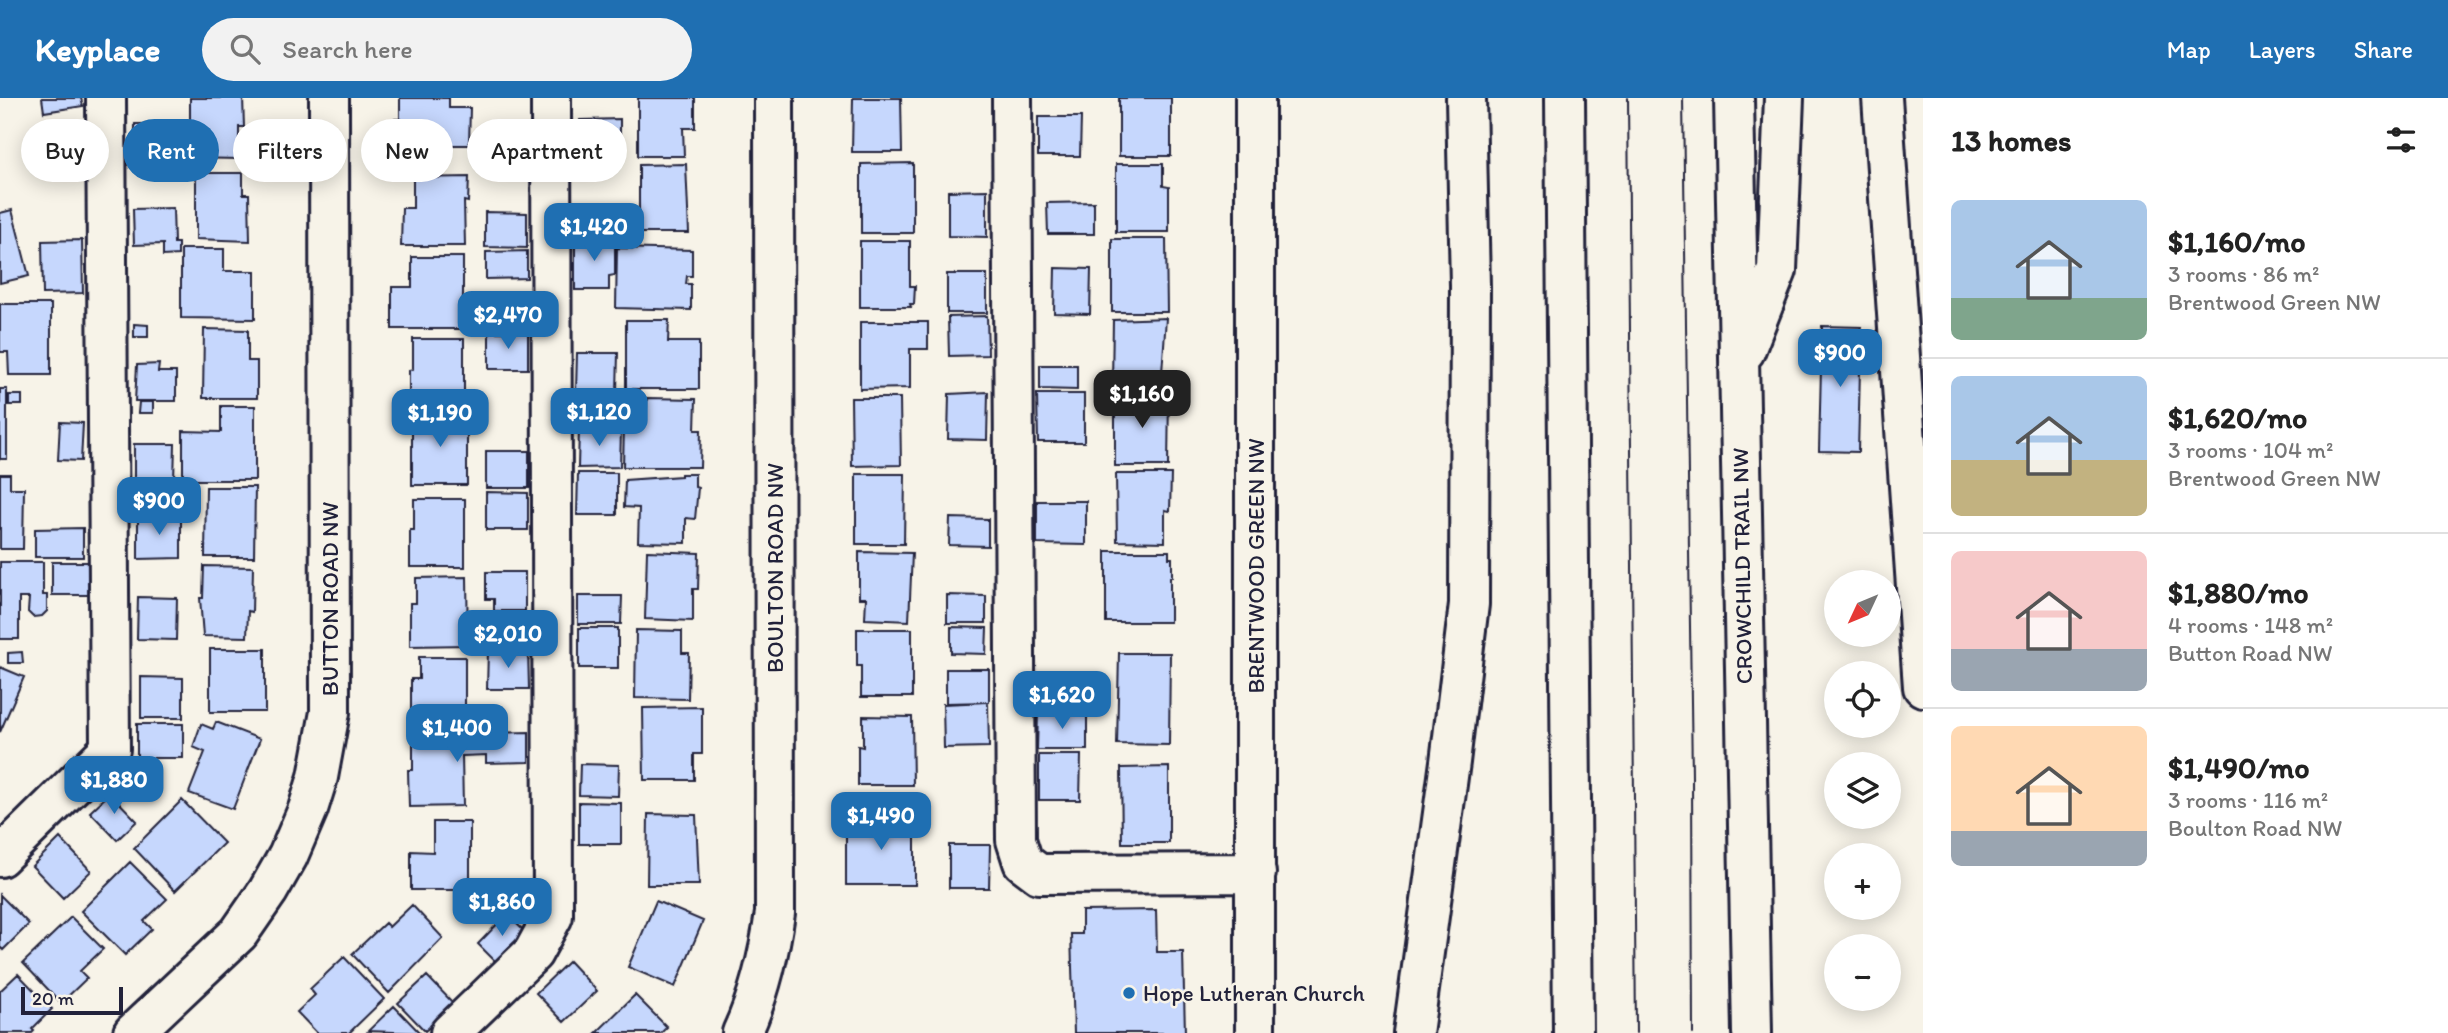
<!DOCTYPE html>
<html lang="en">
<head>
<meta charset="utf-8">
<style>
	body { margin:0; font-family:Itim,sans-serif; background:#f2f2f2; color:#222; height:100vh; display:flex; flex-direction:column; font-size:26px; white-space:nowrap }
	* { box-sizing:border-box; margin:0 }
	p { font-size:23px; color:#767676 }
	.icon { flex:none; width:38px; height:38px; fill:none; stroke:currentColor; stroke-width:2; stroke-linecap:round; stroke-linejoin:round }
	.map { position:relative; flex:1; overflow:hidden }
	.drawer { display:flex; flex-direction:column; background:#fff; width:525px }
	.drawer>* { flex:none }
	.top-card { position:absolute; left:21px; top:21px; width:665px; height:63px; display:flex; gap:14px }
	.needle { width:46px; rotate:226deg }
	.fabs { position:absolute; left:1824px; top:472px; display:grid; gap:14px }
	.fabs a { display:grid; place-items:center; width:77px; height:77px; border-radius:50%; background:#fff; box-shadow:0 4px 18px #0003; font-size:35px }
	.scale { position:absolute; left:21px; bottom:18px; width:102px; box-sizing:border-box; padding-left:7px; border:4px solid #22223b; border-top:0; font-size:19px; line-height:24px; white-space:nowrap; color:#22223b; -webkit-text-stroke:5px #f7f3e8; paint-order:stroke }
	.price { position:absolute; translate:-50% -60px; padding:0 16px; border-radius:14px; background:#1f6fb2; color:#fff; font-size:23px; line-height:46px; filter:drop-shadow(0 2px 4px #0008) }
	.price::after { content:''; position:absolute; left:50%; top:42px; width:21px; height:16px; margin-left:-10px; background:inherit; clip-path:polygon(0 0,100% 0,50% 100%) }
	.price.selected { background:#222; color:#fff }
	ul { padding:0; list-style:none }
	li { display:flex; align-items:center; gap:21px; height:175px; padding:0 28px }
	li+li { border-top:2px solid #e0e0e0 }
	li span { display:grid; place-items:center; flex:none; width:196px; height:140px; border-radius:10px; color:#555 }
	li>.icon { margin-inline-start:auto }
	span .icon { width:84px; height:84px; fill:#fffc; stroke-width:1 }
	li b { font-size:30px }
	h2 { display:flex; justify-content:space-between; align-items:center; height:84px; padding:0 28px; font-size:30px }
	.chip { padding:0 24px; border-radius:32px; background:#fff; box-shadow:0 4px 18px #0003; font-size:24px; line-height:63px }
	.chip.selected { background:#1f6fb2; color:#fff }
	header { display:flex; align-items:center; gap:42px; box-sizing:border-box; height:98px; padding:0 35px; background:#1f6fb2; color:#fff }
	header strong { font-size:33px }
	nav { display:flex; gap:38px; margin-inline-start:auto; font-size:24px }
	.search { width:490px; height:63px; background:#f2f2f2; display:flex; align-items:center; gap:18px; box-sizing:border-box; padding:0 24px; border-radius:38px; color:#767676; font-size:26px }
	main { display:flex; flex:1; min-height:0 }
	.map>svg:first-child { display:block }
	.building { fill:#c6d7fd; stroke:#22223b; stroke-width:2 }
	.lines { fill:none; stroke-linecap:round; stroke-linejoin:round }
	.minor-casing { stroke:#22223b; stroke-width:44 }
	.highway-casing { stroke:#22223b; stroke-width:44 }
	.minor { stroke:#f7f3e8; stroke-width:38 }
	.highway { stroke:#f7f3e8; stroke-width:38 }
	.tram { stroke:#22223b; stroke-width:2 }
	.poi-dot { fill:#1f6fb2; stroke:#f7f3e8; stroke-width:2.5 }
	.labels { text-anchor:middle; dominant-baseline:central; stroke-width:5; stroke-linejoin:round; paint-order:stroke }
	.street-label { font-size:23px; fill:#22223b; stroke:#f7f3e8 }
	.poi-label { font-size:23px; fill:#22223b; stroke:#f7f3e8; text-anchor:start }
</style>
</head>
<body>
<header>
<strong>Keyplace</strong>
<div class="search"><svg class="icon" aria-label="search" viewBox="0 0 24 24"><circle cx="10" cy="10" r="6"/><path d="M15 15l6 6"/></svg>Search here</div>
<nav><a>Map</a><a>Layers</a><a>Share</a></nav>
</header>
<main>
<div class="map">
<svg width="1923" height="935" viewBox="0 0 1923 935">
	<rect width="100%" height="100%" fill="#f7f3e8"/>
	<filter id="ink" filterUnits="userSpaceOnUse"><feTurbulence type="fractalNoise" baseFrequency=".0143" numOctaves="2"/><feDisplacementMap in="SourceGraphic" scale="14" xChannelSelector="R" yChannelSelector="G"/><feConvolveMatrix kernelMatrix="1 2 1 2 8 2 1 2 1" color-interpolation-filters="sRGB"/></filter>
	<g filter="url(#ink)">
		<path class="building" d="M42,0h39l2,8 -39,6z
			M190,0h53l1,29h-5v32l-49,-1z
			M400,0h49v10h21l-1,37h-20v21h-48v-24h-7l1,-23h5z
			M638,0h57v30h-12l1,28h-46z
			M853,0h48l1,54h-50z
			M1119,0h52v58h-52z
			M1038,19h43l-1,39h-42z
			M620,21v39h-40v-38z
			M135,26h42l-1,41 -41,-1z
			M519,31v40h-42v-39z
			M913,65v70h-52v-69z
			M686,66l3,69h-50v-68z
			M1116,66h47v22l6,1v45h-53z
			M196,75h47v21h6l1,47 -54,-2z
			M469,79l-1,25 -4,-1 1,45h-64l1,-38h11v-30z
			M987,92v47l-39,-1v-45z
			M1094,104v32h-46l-1,-31z
			M173,110l1,35h4v12l-15,1v-12l-29,1 -1,-36z
			M578,110l40,1v27l-41,-1z
			M12,112l17,66 -29,7v-70z
			M485,114l42,1v35l-42,-1z
			M575,140h40v37l-6,1v14h-34z
			M1112,141h54l1,73h-55z
			M82,142l1,53 -40,1 -1,-53z
			M860,143h50v45h5l-1,18h-4l1,3h-51z
			M617,150l75,2v26h-5l-1,8h5v26l-75,-2z
			M181,151h43v22h31v48l-74,-1z
			M527,153v27l-41,1v-27z
			M412,159h51v72h-71v-42h20z
			M1055,170l36,1 -1,45 -36,-1z
			M947,176h40v39h-40z
			M0,206h51v71h-42l-1,-23h-8z
			M987,218l1,39 -39,1 -1,-39z
			M1166,220l-5,68 -49,-2 1,-64z
			M626,222h43l-1,22h31v47h-73z
			M860,224h68v27h-18v39l-50,1z
			M134,226l14,1v12h-14z
			M1822,228l39,1 -3,125 -39,-1z
			M204,231l44,1v31h9v37h-54z
			M489,234h39v37h-39z
			M413,241h51v68h-55v-37l4,-1z
			M577,255h41l-1,39h-41z
			M159,266l-1,8h18v29h-41l2,-36z
			M1040,267h37v25l-37,-1z
			M0,291h7v70h-7z
			M988,294l-1,48 -39,-1 1,-45z
			M1037,296h47v48h-46z
			M1115,296h54l-1,72h-53z
			M9,297h13v10h-13z
			M647,300l49,1 -1,31h6l-1,37h-77l1,-41 11,1v-17l11,-1z
			M851,300h49l1,67 -49,1z
			M139,304h14v11h-15z
			M221,308h34v74h-72v-49l38,1z
			M412,315h55v72h-55z
			M60,324l23,1 -2,38 -23,-1z
			M579,330l42,1 -1,38 -42,1z
			M134,346h41l-1,37h-40z
			M486,353h43v37h-43z
			M578,375h39v42h-40z
			M0,376h10v14h14l-1,61h-23z
			M681,376h14v13l3,1 -3,31 -9,-1v25l-48,-1 1,-34 -15,-1 1,-27 56,-4z
			M856,376h49l-1,70h-48z
			M1116,376h55l-1,37 -5,-1v32l-48,-1z
			M206,389h49l-1,70h-49z
			M486,394l42,1v37h-42z
			M414,401h51v68h-55v-37h4z
			M1037,403h49v44l-49,-1z
			M138,417h43v43l-43,1z
			M950,420l38,1v27l-39,-1z
			M83,430v29h-48v-28z
			M647,453l52,2 -1,36h-5v32l-48,-2z
			M1106,453h63v7h3v19h-2v45h-64z
			M859,454l53,1 -3,68 -44,-2 1,-21h-7z
			M0,464h43v33h4v16l-5,5 -9,1 -5,-5 1,-14h-10v41h-19z
			M52,464h37v33h-37z
			M204,468l49,1 -1,45 -4,-1 -1,26 -44,-1 -3,-38h3z
			M486,474h39v39h-31v-12h-8z
			M467,479l1,68 -58,1v-43h6v-25z
			M947,497l39,1v27h-39z
			M578,498h44l-1,28h-43z
			M138,499l39,1 -1,42 -39,-1z
			M951,529l36,1 -1,26 -35,-1z
			M579,530h39v40h-39z
			M857,531h55v68h-51v-31h-4z
			M636,532l46,1v22h7l-1,46 -53,-1z
			M210,551h55v63h-55z
			M488,552h40l1,39h-42z
			M22,554l1,11h-15v-10z
			M1119,555h51l-1,92 -52,-1z
			M419,559h46v69h-54v-47h8z
			M0,569l24,10 -24,55z
			M946,571h43v33l-43,1z
			M141,579l42,1v40h-42z
			M988,604l1,45 -45,1 -1,-44z
			M702,609v47h-8v26h-50l-1,-72z
			M1038,614l49,1v37h-50z
			M863,618l49,1 1,68h-55v-39l5,1z
			M216,624l44,17 -27,70 -44,-16 16,-41 -12,-5 8,-23 12,5z
			M137,626h46v34h-46z
			M529,634v30l-43,1v-8l-24,1 1,50 -54,1 -1,-37h5v-31h46v-5z
			M1039,657h42l-1,45h-41z
			M580,666l39,1 -1,31 -39,-1z
			M1169,669v76h-47l-1,-75z
			M110,695l27,28 -20,19 -27,-28z
			M182,702l42,43 -49,48 -41,-43z
			M579,704l42,1v41h-42z
			M648,716l48,1 3,70h-52z
			M846,721h69v66h-69z
			M433,724h37v68h-59v-39l22,1z
			M60,740l31,33 -28,27 -31,-32z
			M949,747h41l-1,43h-40z
			M130,764l37,37 -23,22 8,8 -27,26 -44,-44z
			M0,797l29,29 -26,26 -3,-3z
			M656,803l47,20 -28,66 -47,-20z
			M412,807l31,33 -54,55 -37,-39 33,-31 4,4z
			M1156,812l1,42h26l2,81h-111l-3,-99h11v-23z
			M507,816l19,19 -29,30 -19,-19z
			M71,819l32,32 -23,22 7,7 -26,25 -38,-40z
			M344,859l40,42 -35,34h-32l-20,-21 18,-17 -5,-6z
			M569,863l28,30 -33,31 -28,-29z
			M18,876l34,35 -20,20 2,2 -2,2h-32v-42z
			M427,878l27,28 -29,27 -27,-28z
			M635,897l32,32 -6,6h-65z
			M394,908l26,27 -52,-2z"/>
		<g class="lines">
			<g class="minor-casing">
				<path id="minor" d="M1012,0l4,742 7,22 16,12 217,-1
					M1882,0l41,589
					M0,759l110,-108 -4,-651
					M133,935l106,-100 29,-42 20,-35 20,-47 10,-32 12,-65 -1,-614
					M450,935l83,-80 20,-37 -2,-818
					M742,935c18,-39 27,-78 33,-120l-1,-815
					M1255,935v-935"/>
			</g>
			<g class="highway-casing">
				<path id="highway" d="M1565,0l8,935
					M1734,0l18,935
					M1745,253l32,-81 7,-172
					M1413,935l37,-271 19,-158 1,-318 -4,-188"/>
			</g>
			<use href="#minor" class="minor"/>
			<use href="#highway" class="highway"/>
			<path class="tram" d="M1628,0l8,935
				M1683,0l9,679 1,256"/>
		</g>
	</g>
	<circle class="poi-dot" cx="1129" cy="895" r="7"/>
	<g class="labels">
		<g class="street-label">
			<text transform="translate(1256 468) rotate(-90)">BRENTWOOD GREEN NW</text>
			<text transform="translate(1742 468) rotate(-91)">CROWCHILD TRAIL NW</text>
			<text transform="translate(775 470) rotate(-90)">BOULTON ROAD NW</text>
			<text transform="translate(330 501) rotate(-90)">BUTTON ROAD NW</text>
		</g>
		<g class="poi-label">
			<text x="1143" y="895">Hope Lutheran Church</text>
		</g>
	</g>
</svg>
<div class="fabs">
<a><svg class="needle" viewBox="-14 -14 28 28"><path d="M0-13l5 13h-10z" fill="#e53935"/><path d="M0 13l5-13h-10z" fill="#767676"/></svg></a>
<a><svg class="icon" aria-label="locate" viewBox="0 0 24 24"><circle cx="12" cy="12" r="6"/><path d="M12 2v4M12 18v4M2 12h4M18 12h4"/></svg></a>
<a><svg class="icon" aria-label="layers" viewBox="0 0 24 24"><path d="M12 4l9 5-9 5-9-5zM3 14l9 5 9-5"/></svg></a>
<a>+</a>
<a>−</a>
</div>
<div class="scale">20 m</div>
<b class="price" style="left:594px;top:165px">$1,420</b>
<b class="price" style="left:508px;top:253px">$2,470</b>
<b class="price" style="left:1840px;top:291px">$900</b>
<b class="price selected" style="left:1142px;top:332px">$1,160</b>
<b class="price" style="left:599px;top:350px">$1,120</b>
<b class="price" style="left:440px;top:351px">$1,190</b>
<b class="price" style="left:159px;top:439px">$900</b>
<b class="price" style="left:508px;top:572px">$2,010</b>
<b class="price" style="left:1062px;top:633px">$1,620</b>
<b class="price" style="left:457px;top:666px">$1,400</b>
<b class="price" style="left:114px;top:718px">$1,880</b>
<b class="price" style="left:881px;top:754px">$1,490</b>
<b class="price" style="left:502px;top:840px">$1,860</b>
<div class="top-card">
<a class="chip">Buy</a>
<a class="chip selected">Rent</a>
<a class="chip">Filters</a>
<a class="chip">New</a>
<a class="chip">Apartment</a>
</div>
</div>
<section class="drawer">
<h2>13 homes<svg class="icon" aria-label="filters" viewBox="0 0 24 24"><path d="M4 7h16M4 17h16"/><circle cx="9" cy="7" r="2"/><circle cx="15" cy="17" r="2"/></svg></h2>
<ul>
<li><span style="background:linear-gradient(#a9c7e8 70%,#7fa58c 0)"><svg class="icon" aria-label="home" viewBox="0 0 24 24"><path d="M3 11l9-7 9 7M6 9v11h12V9"/></svg></span><div><b>$1,160/mo</b><p>3 rooms · 86 m²</p><p>Brentwood Green NW</p></div></li>
<li><span style="background:linear-gradient(#a9c7e8 60%,#c2b280 0)"><svg class="icon" aria-label="home" viewBox="0 0 24 24"><path d="M3 11l9-7 9 7M6 9v11h12V9"/></svg></span><div><b>$1,620/mo</b><p>3 rooms · 104 m²</p><p>Brentwood Green NW</p></div></li>
<li><span style="background:linear-gradient(#f6c9c9 70%,#9aa5b1 0)"><svg class="icon" aria-label="home" viewBox="0 0 24 24"><path d="M3 11l9-7 9 7M6 9v11h12V9"/></svg></span><div><b>$1,880/mo</b><p>4 rooms · 148 m²</p><p>Button Road NW</p></div></li>
<li><span style="background:linear-gradient(#ffd9b3 75%,#9aa5b1 0)"><svg class="icon" aria-label="home" viewBox="0 0 24 24"><path d="M3 11l9-7 9 7M6 9v11h12V9"/></svg></span><div><b>$1,490/mo</b><p>3 rooms · 116 m²</p><p>Boulton Road NW</p></div></li>
</ul>
</section>
</main>
</body>
</html>
